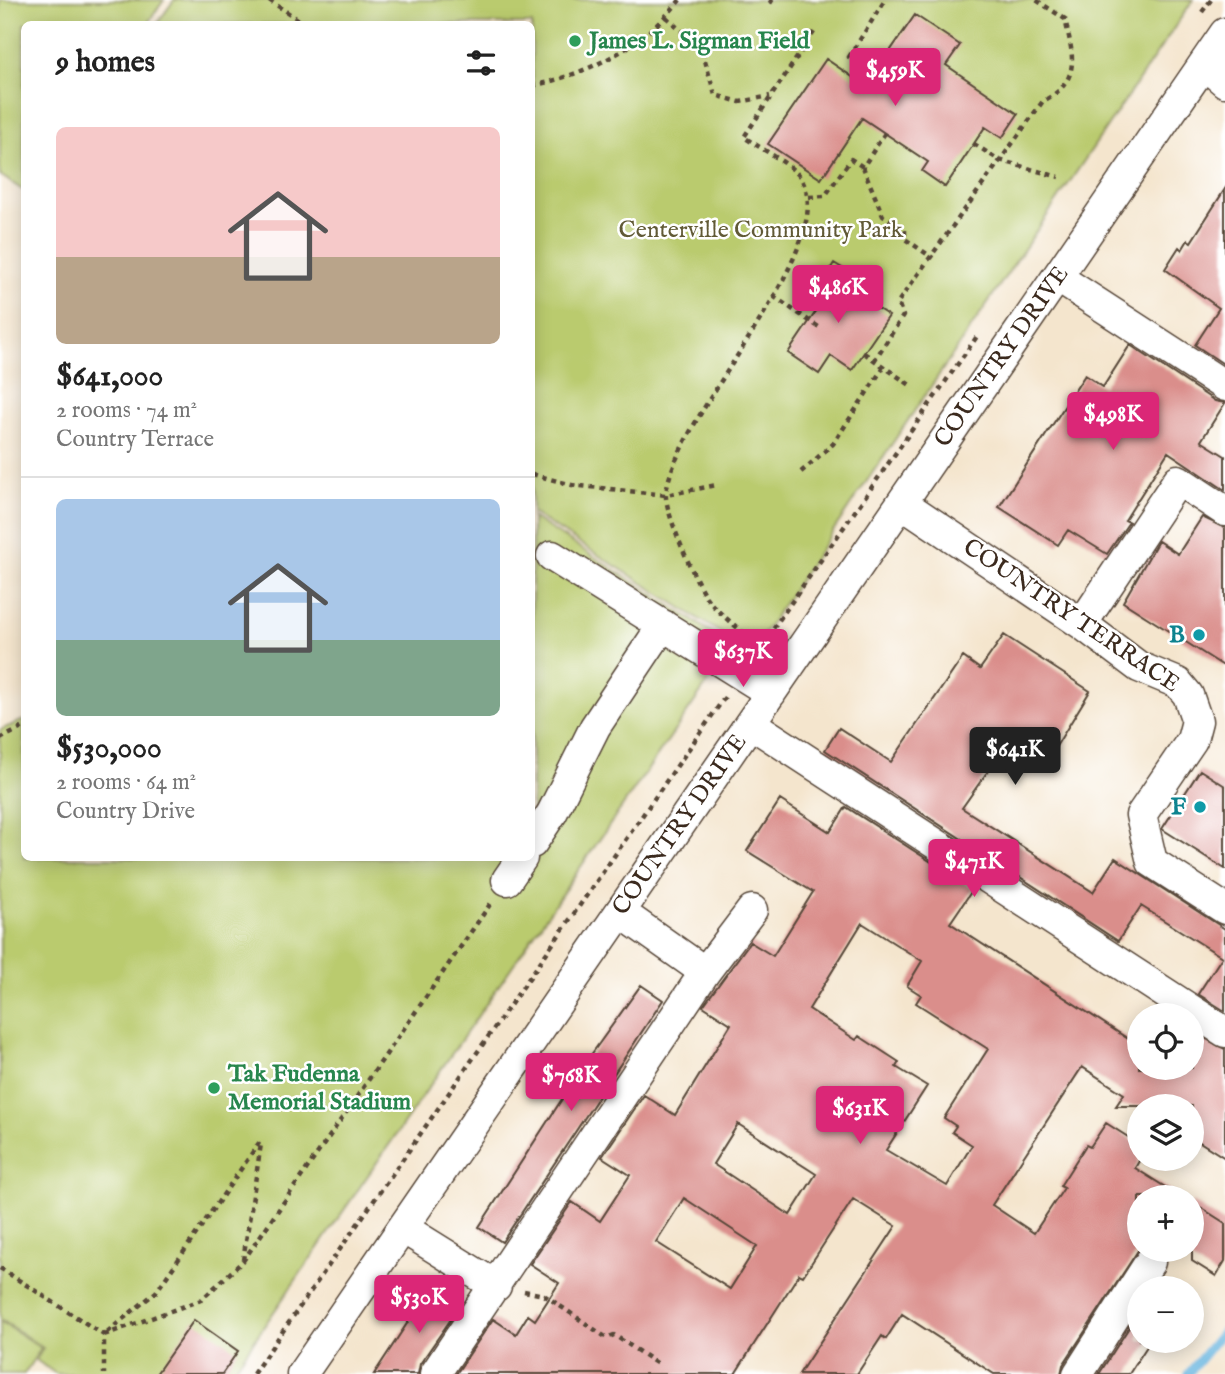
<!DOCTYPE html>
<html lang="en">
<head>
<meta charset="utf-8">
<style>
	body { margin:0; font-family:"IM FELL English",serif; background:#f2f2f2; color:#222; height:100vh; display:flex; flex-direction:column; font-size:26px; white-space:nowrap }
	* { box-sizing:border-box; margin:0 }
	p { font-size:23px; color:#767676 }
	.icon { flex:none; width:38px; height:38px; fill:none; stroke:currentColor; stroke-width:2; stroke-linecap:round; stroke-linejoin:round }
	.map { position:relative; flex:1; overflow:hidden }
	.panel { position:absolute; left:21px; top:21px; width:514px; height:840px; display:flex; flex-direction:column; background:#fff; border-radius:10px; box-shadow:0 4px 18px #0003 }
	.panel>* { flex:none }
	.fabs { position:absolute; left:1127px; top:1003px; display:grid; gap:14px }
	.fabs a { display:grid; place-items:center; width:77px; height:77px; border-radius:50%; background:#fff; box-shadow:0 4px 18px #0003; font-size:35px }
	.price { position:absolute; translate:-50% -60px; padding:0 16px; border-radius:7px; background:#db2777; color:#fff; font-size:23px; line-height:46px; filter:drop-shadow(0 2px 4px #0008) }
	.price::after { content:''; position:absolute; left:50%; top:42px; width:21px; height:16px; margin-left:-10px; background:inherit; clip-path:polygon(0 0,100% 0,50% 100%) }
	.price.active { background:#222; color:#fff }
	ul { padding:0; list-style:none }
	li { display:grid; align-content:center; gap:14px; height:371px; padding:0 35px }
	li+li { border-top:2px solid #e0e0e0 }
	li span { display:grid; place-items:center; height:217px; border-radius:10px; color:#555 }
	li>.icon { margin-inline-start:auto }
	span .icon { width:126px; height:126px; fill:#fffc; stroke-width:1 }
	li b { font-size:30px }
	h2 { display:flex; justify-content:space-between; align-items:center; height:84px; padding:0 35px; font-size:30px }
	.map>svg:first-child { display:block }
	.green { fill:#bacb6e; stroke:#7a7a46; stroke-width:2 }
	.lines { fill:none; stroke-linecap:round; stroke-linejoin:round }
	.stream { stroke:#64b3de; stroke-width:9 }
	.building { fill:#da8e8b; fill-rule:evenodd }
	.minor-casing { stroke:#574638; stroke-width:33 }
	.path { stroke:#574638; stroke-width:4.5; stroke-dasharray:5 5; stroke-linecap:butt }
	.minor { stroke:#fff; stroke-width:30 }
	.leisure-dot { fill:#2e9e5b; stroke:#fff; stroke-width:2.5 }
	.culture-dot { fill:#0f9aa8; stroke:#fff; stroke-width:2.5 }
	.labels { text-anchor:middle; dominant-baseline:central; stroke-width:5; stroke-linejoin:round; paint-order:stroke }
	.leisure-label { font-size:24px; font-weight:bold; fill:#27864d; stroke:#fff; text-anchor:start }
	.park-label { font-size:24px; fill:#615a36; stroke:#fff }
	.street-label { font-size:24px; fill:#3b2a1e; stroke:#fff }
	.culture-label { font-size:24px; font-weight:bold; fill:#0d838f; stroke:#fff; text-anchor:end }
</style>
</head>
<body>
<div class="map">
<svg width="1225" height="1374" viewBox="0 0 1225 1374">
	<rect width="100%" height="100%" fill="#fff"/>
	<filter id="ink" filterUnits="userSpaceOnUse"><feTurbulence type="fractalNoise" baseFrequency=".0143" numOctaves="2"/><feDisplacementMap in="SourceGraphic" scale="14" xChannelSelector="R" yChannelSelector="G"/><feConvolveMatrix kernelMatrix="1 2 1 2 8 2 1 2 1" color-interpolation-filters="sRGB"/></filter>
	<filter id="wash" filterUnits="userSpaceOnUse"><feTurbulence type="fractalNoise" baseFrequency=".00686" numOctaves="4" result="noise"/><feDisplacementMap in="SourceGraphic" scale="28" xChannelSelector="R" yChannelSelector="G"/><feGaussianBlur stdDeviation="1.57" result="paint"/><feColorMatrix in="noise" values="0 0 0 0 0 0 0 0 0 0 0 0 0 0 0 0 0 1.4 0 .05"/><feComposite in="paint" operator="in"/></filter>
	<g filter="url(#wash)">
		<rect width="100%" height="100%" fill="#f4e5cd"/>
		<path class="green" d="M0,0h164l-17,24h-123v167l-24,-16z
			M174,0h1019l-442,652 -219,-139v-489h-375z
			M532,517l201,129 -502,728h-175l-20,-14 7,-12 -43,-29v-589l24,-10v138h508z
			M0,1321l41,27 -17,26h-24z"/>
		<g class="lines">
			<path class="stream" d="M1188,1374l37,-45"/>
		</g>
		<g id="blocks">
			<path class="building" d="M915,15l45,30 -14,20 72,49 -16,24 -17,-11 -40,60 -23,-16 6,-9 -66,-44 -41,61 -53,-35 58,-85 40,27z
				M1225,189v176l-30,-20 24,-37 -54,-39 14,-22 3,3 6,-10 3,2z
				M834,263l21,13 -8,12 42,28 -37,54 -21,-14 -12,18 -31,-21 33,-49 -9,-6z
				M1130,345l85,56 10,2 -24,38 24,15v34l-57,-38 -43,68 4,2 -22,32 -39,-24 -10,15 -59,-38 86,-132 18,12z
				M1202,517l23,11v139l-102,-65 35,-61 20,13z
				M1004,635l86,56 -38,62 -36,-22 -54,77 131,84 22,-34 110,71v82l-27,-17 24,-37 -81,-51 -23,35 -293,-191 14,-22 52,34 72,-105 17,12z
				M1200,770l25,16v83l-63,-40z
				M780,800l50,32 16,-25 127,82 -23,34 189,123v22h53v-37l33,18v109l-33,-21v-31h-76l8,-12 -42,-27 -90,138 42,28 30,-45 -4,-2 26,-41 4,2 16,-24 33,21v17l-4,7 46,29h-42v52l-76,116 -2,9h-67l-92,-60 -16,25 -4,-3 -25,38h-58l97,-148 -43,-27 -50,77 -4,-2 -64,100h-279l37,-55 23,15 12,-19 7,5 24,-37 -29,-19 42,-62 28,19 30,-46 -28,-18 42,-62 31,20 56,-91 -28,-18 47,-64 23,14 40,-64 -66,-41zM862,923l60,38 -15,25 14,9 -5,8 72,46 -44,69 12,8 -4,6 20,13 -25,41 -61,-36 41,-64 -31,-19 3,-5 -40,-26 -3,4 -47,-31zM738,1124l78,50 -26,41 -77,-51zM684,1198l73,48 -27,43 -74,-47z
				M641,985l22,15 -161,242 -23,-15 109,-168z
				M1192,1202l33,21v38l-9,15 -24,-15z
				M431,1287l29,19 -40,58 -2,10h-44z
				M1137,1315l2,2v23h12l-22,34h-30z
				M194,1320l44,31 -16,23h-66z"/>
		</g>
	</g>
	<g filter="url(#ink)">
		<use href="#blocks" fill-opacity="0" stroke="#574638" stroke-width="2"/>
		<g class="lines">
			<g class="minor-casing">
				<path id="minor" d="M1204,64l21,18
					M1057,277l168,109
					M902,503l180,121 57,43 39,16 10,12 9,26 -5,19 -51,75 11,47 73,47
					M552,556l219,137
					M1082,624l96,-144 47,31
					M750,723l475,309
					M532,843l20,-30 43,-86 68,-102
					M507,880l15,-22
					M620,912l85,60
					M403,1228l93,58
					M302,1374l923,-1341
					M435,1374l270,-402 47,-62
					M1078,1374l72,-112"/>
			</g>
			<path class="path" d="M269,0l36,24
				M769,0l8,5
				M1202,12l9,-12
				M666,17l36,33 13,45 25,7 30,-6
				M875,73l-26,-16 36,-57
				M532,86c58,-13 110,-39 148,-86
				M885,133l-22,34 20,49 22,13v10l28,19
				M974,144l25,16 60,17
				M809,197l16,-1 26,-37 12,8
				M773,296l47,32
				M864,353l49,34
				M874,361l29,-45 -5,-14 145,-201c39,-20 30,-46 22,-82l-29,-19
				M801,472l32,-28 50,-76
				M532,474l40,11 94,10 51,-10
				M745,634c-13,-11 -29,-23 -39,-37 -10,-15 -42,-86 -40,-103 8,-80 180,-250 134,-317 -9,-13 -42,-30 -56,-40l70,-105
				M756,653l222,-318
				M0,739l24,-12
				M243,1260l18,-116
				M0,1268l104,67v39
				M524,1291l20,4 63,43 7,-3 42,28
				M107,1332l49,-40 105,-152
				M104,1335l97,-35 42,-39 248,-358
				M253,1374l472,-677"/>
			<use href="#minor" class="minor"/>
		</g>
	</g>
	<g class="leisure-dot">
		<circle cx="575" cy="41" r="7"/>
		<circle cx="214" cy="1088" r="7"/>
	</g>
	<g class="culture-dot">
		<circle cx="1199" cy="635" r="7"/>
		<circle cx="1200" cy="807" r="7"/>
	</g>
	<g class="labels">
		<g class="leisure-label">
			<text x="589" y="41">James L. Sigman Field</text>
			<text x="228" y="1074">Tak Fudenna<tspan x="228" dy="28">Memorial Stadium</tspan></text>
		</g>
		<g class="park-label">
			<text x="761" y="230">Centerville Community Park</text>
		</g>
		<g class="street-label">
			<text transform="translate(1002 357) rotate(-55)">COUNTRY DRIVE</text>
			<text transform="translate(1071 616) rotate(34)">COUNTRY TERRACE</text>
			<text transform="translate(680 825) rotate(-55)">COUNTRY DRIVE</text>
		</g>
		<g class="culture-label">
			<text x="1185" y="635">B</text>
			<text x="1186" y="807">F</text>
		</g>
	</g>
</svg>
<div class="fabs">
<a><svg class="icon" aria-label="locate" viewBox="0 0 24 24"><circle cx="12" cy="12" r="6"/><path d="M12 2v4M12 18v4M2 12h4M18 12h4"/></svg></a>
<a><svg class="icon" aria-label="layers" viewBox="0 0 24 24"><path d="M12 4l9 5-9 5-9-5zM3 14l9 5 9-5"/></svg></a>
<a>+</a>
<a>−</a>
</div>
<b class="price" style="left:895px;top:108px">$459K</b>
<b class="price" style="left:838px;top:325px">$486K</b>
<b class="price" style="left:1113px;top:452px">$498K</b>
<b class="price" style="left:743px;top:689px">$637K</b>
<b class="price active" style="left:1015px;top:787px">$641K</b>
<b class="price" style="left:974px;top:899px">$471K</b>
<b class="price" style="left:571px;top:1113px">$768K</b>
<b class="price" style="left:860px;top:1146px">$631K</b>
<b class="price" style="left:419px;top:1335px">$530K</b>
<section class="panel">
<h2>9 homes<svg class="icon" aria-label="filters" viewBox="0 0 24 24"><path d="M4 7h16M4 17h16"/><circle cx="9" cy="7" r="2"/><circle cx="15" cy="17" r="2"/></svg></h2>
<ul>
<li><span style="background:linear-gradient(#f6c9c9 60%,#b9a48a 0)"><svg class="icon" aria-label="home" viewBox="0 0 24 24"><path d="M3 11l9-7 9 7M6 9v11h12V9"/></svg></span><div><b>$641,000</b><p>2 rooms · 74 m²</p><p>Country Terrace</p></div></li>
<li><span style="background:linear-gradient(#a9c7e8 65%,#7fa58c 0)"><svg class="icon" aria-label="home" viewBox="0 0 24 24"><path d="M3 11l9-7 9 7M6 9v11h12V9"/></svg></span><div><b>$530,000</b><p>2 rooms · 64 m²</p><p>Country Drive</p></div></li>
</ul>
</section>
</div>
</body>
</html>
